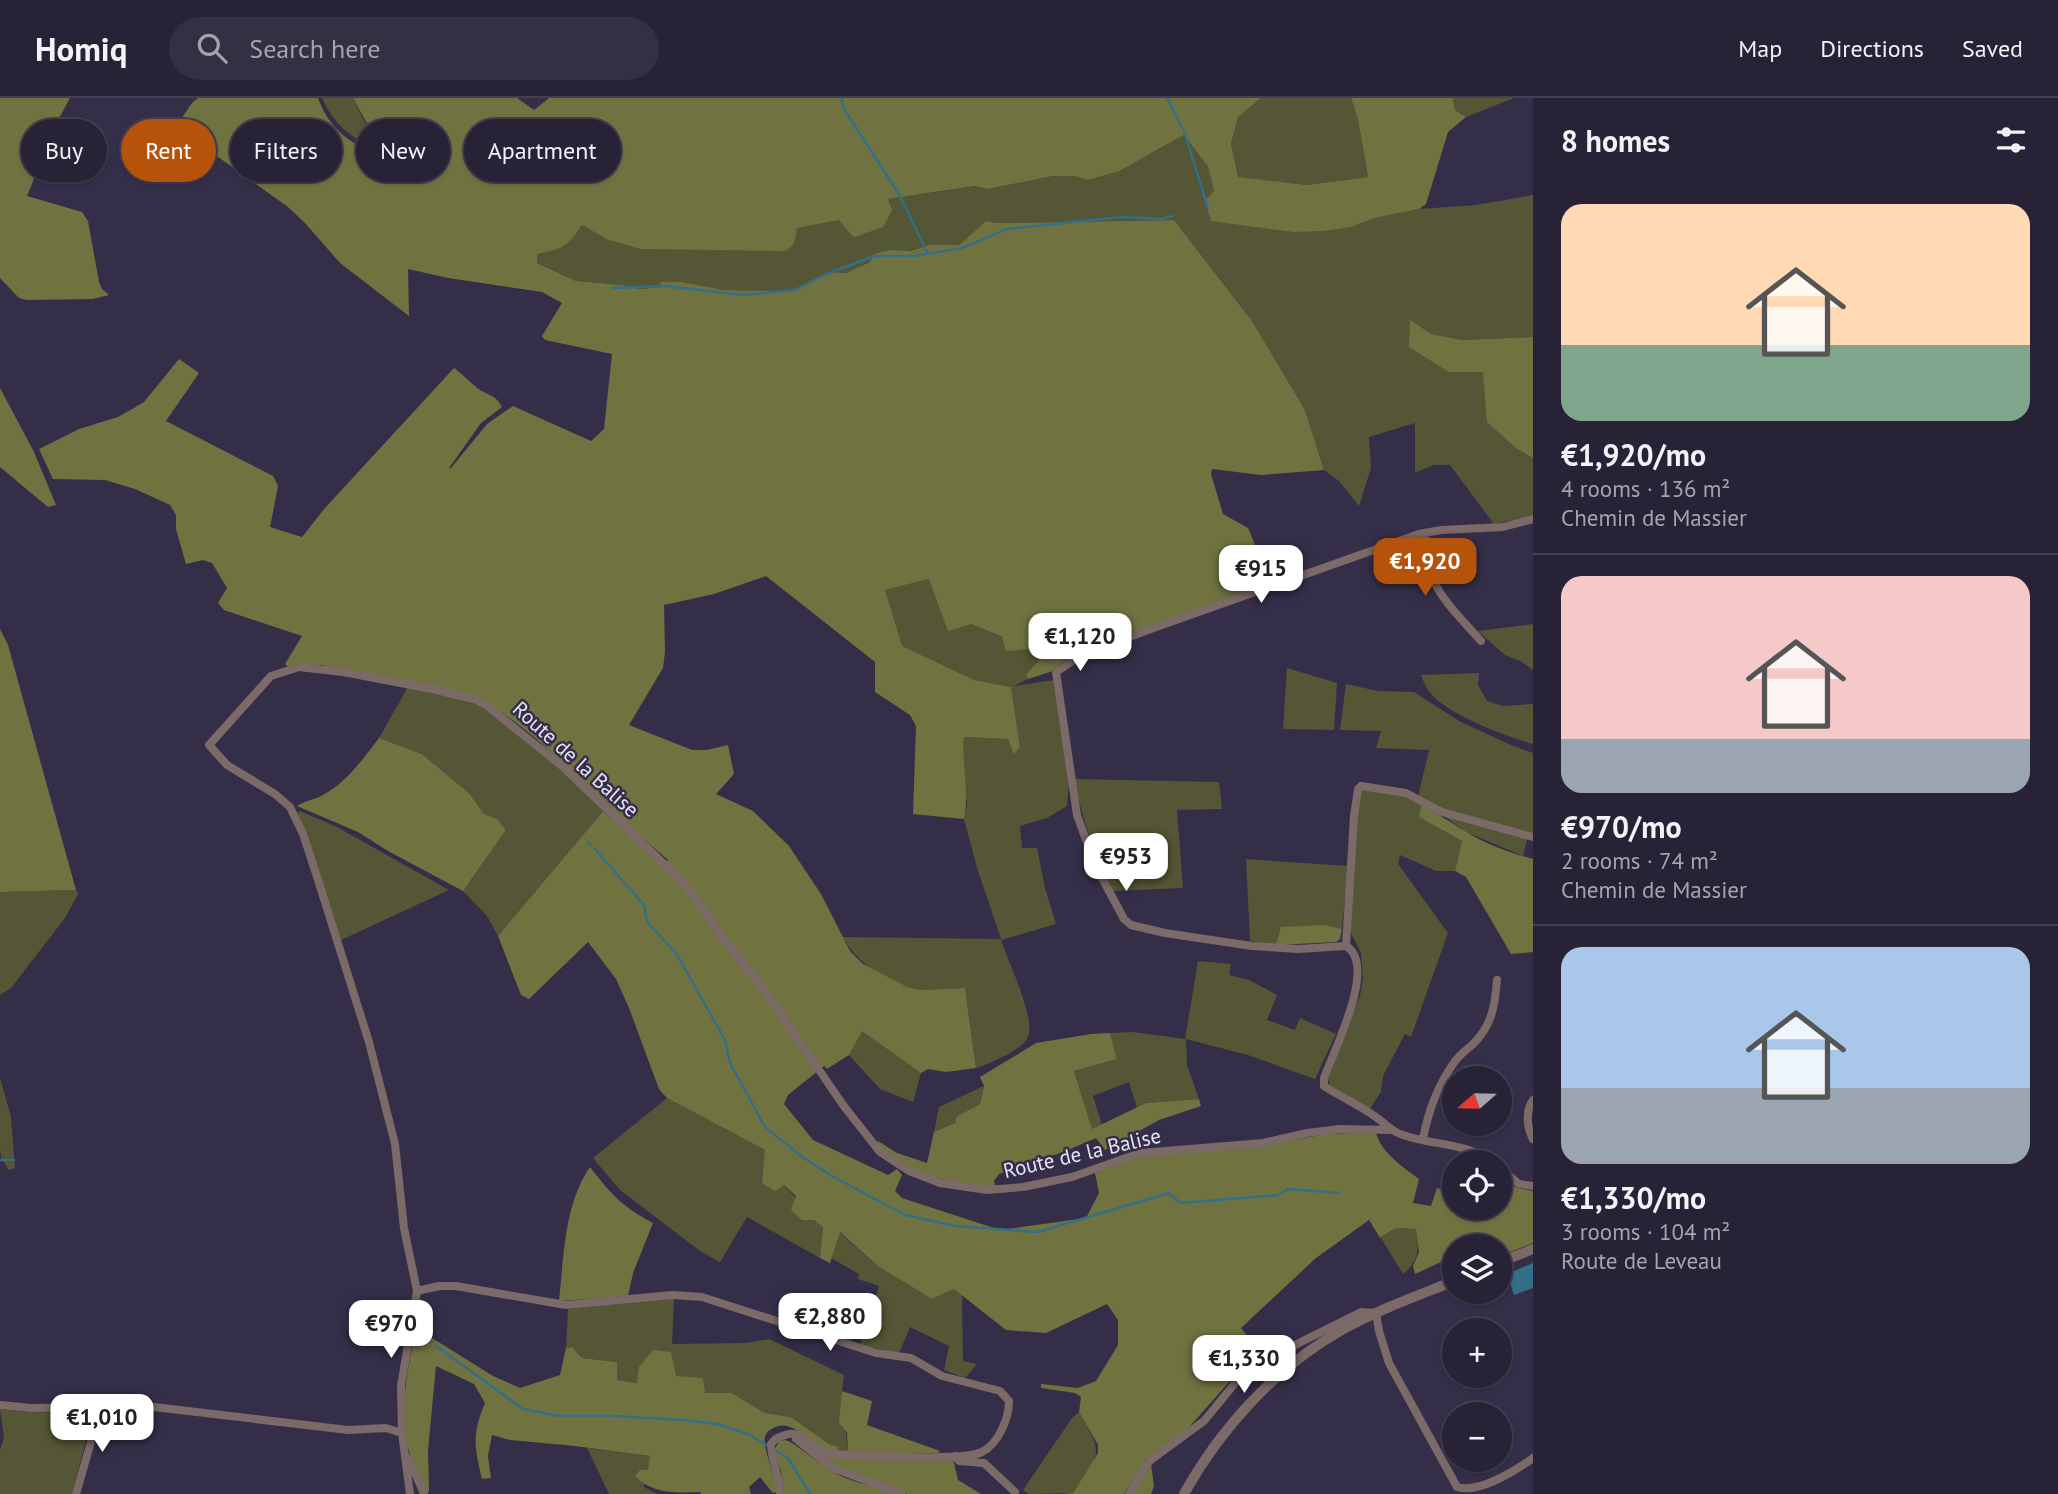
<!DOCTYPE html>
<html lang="en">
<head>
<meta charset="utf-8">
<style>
	body { margin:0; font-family:"PT Sans",sans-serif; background:#342f42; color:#f1f3f6; height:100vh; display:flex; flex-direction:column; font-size:26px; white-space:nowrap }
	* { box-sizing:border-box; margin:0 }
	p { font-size:23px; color:#a5a4ad }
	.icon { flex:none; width:38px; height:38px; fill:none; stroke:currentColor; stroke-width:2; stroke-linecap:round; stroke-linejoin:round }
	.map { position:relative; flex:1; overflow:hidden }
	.details { display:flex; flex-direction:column; background:#282237; width:525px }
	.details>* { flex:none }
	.guide { position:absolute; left:21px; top:21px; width:665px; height:63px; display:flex; gap:14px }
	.needle { width:46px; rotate:250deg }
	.controls { position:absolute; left:1442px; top:968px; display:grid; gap:14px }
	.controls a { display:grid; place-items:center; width:70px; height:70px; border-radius:50%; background:#282237; box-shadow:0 2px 5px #0004,0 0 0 2px #443f52; font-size:35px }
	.price { position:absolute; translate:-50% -60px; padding:0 16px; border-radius:14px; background:#fff; color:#222; font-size:23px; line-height:46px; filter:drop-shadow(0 2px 4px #0008) }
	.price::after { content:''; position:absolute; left:50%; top:42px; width:21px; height:16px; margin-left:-10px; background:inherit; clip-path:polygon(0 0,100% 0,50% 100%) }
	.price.active { background:#b45309; color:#fff }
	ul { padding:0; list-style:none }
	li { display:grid; align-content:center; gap:14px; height:371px; padding:0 28px }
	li+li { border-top:2px solid #443f52 }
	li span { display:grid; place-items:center; height:217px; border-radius:21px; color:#555 }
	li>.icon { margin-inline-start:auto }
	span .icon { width:126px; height:126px; fill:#fffc; stroke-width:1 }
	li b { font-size:30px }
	h2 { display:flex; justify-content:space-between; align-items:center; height:84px; padding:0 28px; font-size:30px }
	.chip { padding:0 24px; border-radius:32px; background:#282237; box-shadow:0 2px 5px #0004,0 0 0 2px #443f52; font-size:24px; line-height:63px }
	.chip.active { background:#b45309; color:#fff }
	header { display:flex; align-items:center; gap:42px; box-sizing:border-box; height:98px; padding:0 35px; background:#282237; border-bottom:2px solid #443f52 }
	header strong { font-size:33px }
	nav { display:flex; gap:38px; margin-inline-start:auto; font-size:24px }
	.search { width:490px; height:63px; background:#342f42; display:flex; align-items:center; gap:18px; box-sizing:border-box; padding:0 24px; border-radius:38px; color:#a5a4ad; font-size:26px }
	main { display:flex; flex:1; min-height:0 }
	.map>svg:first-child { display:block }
	.green { fill:#545635 }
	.forest { fill:#707340 }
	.water { fill:#336f86 }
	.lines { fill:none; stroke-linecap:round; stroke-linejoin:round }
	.stream { stroke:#336f86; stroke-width:2.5 }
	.minor { stroke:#7b6a67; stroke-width:8 }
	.tertiary { stroke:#7b6a67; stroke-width:10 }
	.labels { text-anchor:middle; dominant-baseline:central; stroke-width:5; stroke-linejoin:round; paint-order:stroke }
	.street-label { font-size:21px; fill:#e7e3f5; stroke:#352e49 }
</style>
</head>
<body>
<header>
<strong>Homiq</strong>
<div class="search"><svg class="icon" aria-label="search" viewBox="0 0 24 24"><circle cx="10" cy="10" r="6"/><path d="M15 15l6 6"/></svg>Search here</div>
<nav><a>Map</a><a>Directions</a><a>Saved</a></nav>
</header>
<main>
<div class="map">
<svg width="1533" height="1396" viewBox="0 0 1533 1396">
	<rect width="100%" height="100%" fill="#352e49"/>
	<path class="green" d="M322,0h31l25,51c-26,-9 -45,-26 -56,-51z
		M1261,0h90l7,22 10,57 -61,8 -69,-7 -7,-34 7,-27z
		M1453,0h61l-48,19 -11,-7z
		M1184,37l24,32 6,24 47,36 32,5 58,-5 24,-9 44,-9 57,-4 57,-10v142l-71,3 -31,-6 -21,-13 39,51h34l34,77 16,9v58l-39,8 -44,-59h-17l-18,8v-50l-46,14 2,31 -12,38 -20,-25 -15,-11 -19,-60 -53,-89 -78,-101 -177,3 -11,-2 -27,24h-30l-59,17 -24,11 -18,-1 -29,17 -25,2 -50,-1 -42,-8h-21l-2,5 -19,2 -17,-4 -47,-4 -39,-18 1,-9c25,-5 29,-8 44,-29l24,14 190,-11 43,-8 13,16 36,-37 88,-13 12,3 65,-13h22l77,-23z
		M929,481l42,45 57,25 11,11 -13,15 2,4 -14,7 40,-6 15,102 -2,24 -20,12 -27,8 2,22h15l8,40 11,36 -55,16c6,19 37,82 26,99 -8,12 -37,25 -51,29l-11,-80c-14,0 -29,2 -43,2 -32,-2 -64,-27 -80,-53l159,2 -23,-68 -14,-52 3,-14 -5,-51 2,-17 44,2 7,15 5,-7 -9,-60 -37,-7 -73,-34 -16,-56z
		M1533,526v46l-11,-8 -17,-7 -27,-24z
		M1287,570l50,15 -3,47 -51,-1z
		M1479,575l-1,12 9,16 16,5 30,-2v40c-27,-8 -89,-30 -105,-54 -3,-4 -5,-10 -7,-15z
		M1346,586l32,7 36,1 45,29 52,24 22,8v80l-91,-23 -24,-13 11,-47 -53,-2 5,-17 -41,-1z
		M409,587l62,16 19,9 76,62 37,39 -105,125 -11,-20 -24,-25 43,-61 -9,-11 -13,-5 -14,-20 -48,-40 -43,-16z
		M1074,681l145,3 3,27 -45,1 6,78 -71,3c-17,-36 -30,-72 -38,-112z
		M1367,692l35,5 19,10 -2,12 43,24 -7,30h-19l-36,-16 -2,9 50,69 -37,104 -6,-3 -22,42 -2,16 -12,18 -39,-25 -3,-10 33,-79 3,-18 -2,-25 -11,-22 7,-120 4,-20z
		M300,713l37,16 112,63 -108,50 -44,-127z
		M1444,718l83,23 -4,17 -57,-24z
		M1246,761l102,7 -6,63 -16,-4 -50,20 -26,-4z
		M76,792l2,4 -13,24 -54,70 -11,7v-103z
		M1198,863l33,3 -2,11 20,5 28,15 -10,25 28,10 5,-12 36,16 -21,45 -67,-24 -62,-16 1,26 12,34 -53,4 -9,5 -8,-26 -36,14 9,29 -10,4 -18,-58 43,-12 -7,-26 23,-1 52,7z
		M862,932l59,43 -8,29 -33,-13 -31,-34z
		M0,980l11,39 4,51 -6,2 -8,-13 -1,-9z
		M984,988l-4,18 -23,12 -2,7 -21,9 5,-25z
		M667,1000l98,52 19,35 39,42 -3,31 -73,-41 -27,45 -20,-11 -80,-61 -27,-32z
		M1396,1130l20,1c3,20 4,31 -13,45l-22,-36z
		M839,1134l40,35 53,32 22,-10 8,6 1,66 14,3 -12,14 -21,-8 5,-24 -39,-19 -11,26 -39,-8 19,-59 -21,-7 1,-5 -28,-16z
		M674,1200l-2,46 73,-1 24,-4 75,36 -2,16 6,62 -10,-2 1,-4 -10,-3 -38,-27 -26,-4 -34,-19 -26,-1 -88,-13 -1,-18 -34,-4 -10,-11 -6,1 2,-39z
		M0,1311l28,3 58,1 6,4 -20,77h-72v-44l4,-13z
		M1079,1314c26,46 21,38 -6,81l-44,1 -6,-4 49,-72z
		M587,1350l64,8 -7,31 13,7h-48z"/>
	<path class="forest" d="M0,0h70l-14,26 -29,72 55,16 6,9 11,61 3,7 7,6 -16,4 -66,1 -8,-2 -19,-20z
		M198,0h120c11,30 32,47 61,56l-9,-25 -17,-31h164l17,12 15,-12h712l-23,19 -7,27 7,33 69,8 61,-8 -10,-57 -7,-22h102l2,12 11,7 -18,15 -22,72 -7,5 -44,9 -24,9 -28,4 -30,1 -82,-11 -6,-20 9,-10 -6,-24 -24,-32 -65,36 -31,9 -13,-4h-22l-65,13 -13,-3 -87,13 4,11 -9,17 -28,10 -3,-1 -13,-16 -42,8c-2,10 -1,18 -12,23l-144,-2 -35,-10 -24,-14c-14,21 -19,24 -44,29l-1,9 39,18 47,4 17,4 19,-2 2,-5h21l42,8 50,1 25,-2 29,-17 18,1 24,-11 4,-8 16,-4 20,1 19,-6h30l27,-24 11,2 177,-3 78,101 53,89 19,60 -63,5 -49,-6 -1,5 12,40 25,14 23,54 -184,69 -21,9 -16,12 -22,7 -2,-4 13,-15 -11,-11 -22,2 -4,-14 -31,-13 -23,7 -19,-52 -44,11 17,56 72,34 37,7 9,60 -6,8 -6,-16 -44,-2c-3,28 6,55 0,82l-51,-5 3,-88 -6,-11 -35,-23v-30l-109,-86 -52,18 -50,11 1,47 -2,16 -34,57 63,25h15l21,-5 6,29 -18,20 37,17 36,35 32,48 29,57 13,13 44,23 13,3 45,-2 11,80 -30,4 -18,-3 -7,4 -59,-42 -13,24 -22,14 -3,-3 -36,29 -4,9 29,36 75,35 9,-6 5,6 -7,16 7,7 98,32 86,-12 13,-25 -4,-20 46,-17 146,-15 40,-7 49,-2c4,20 27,35 43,47l-6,24 18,3 6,-18 17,5v15h46v-25l5,-3 12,8 16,3v52l-23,9 -22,-12 -13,6h-21v10l-39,18 -2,-8 6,-14 -3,-23 -20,-1 -16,10 -11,-18 -53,38 -75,70 22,27 -33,26 -47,53 -38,26 -21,34h-62l11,-1 25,-40v-8l-19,-33 2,-15 -6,-4 -34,-5v-4l37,4 18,-7 22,-36v-25l-11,-16 -61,29 -40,-3 -52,-41 -22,10 -53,-32 -39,-35 -10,31 -10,-5 3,-31 -9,-7h-12l-11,-10 5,-14 -12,-11 -9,6 -13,-8 3,-33 -98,-52 -8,-9 -30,-81 -13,-29 -28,-37 -59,57 -8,-4 -23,-59 105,-125 59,55 6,-6c-20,-18 -41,-35 -61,-54 -43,-40 -83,-87 -138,-111l-148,-30 -34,1 -2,-2 17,-28 -78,-26 -6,-7 9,-15 -15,-25 -9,-3 -17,4 -10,-35v-14l-6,-10 -35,-16 -30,-9 -52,-1 -14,-30 40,-20 39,-12 26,-15 35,-43 20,14 -33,48 107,55 5,10 -8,41 32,10 23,-29 129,-140c8,6 14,12 22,19 9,8 20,7 26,20l-21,16 -32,45h2l36,-44 26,-18 78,35 13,-12 8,-75 -67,-14 -3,-4 20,-33 -20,-11 -94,-14 -40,-9 1,47 -69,-53 -35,-40 -17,-16 -74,-53 -21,-17 -14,-15 13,-19z
		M1410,222l21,14 31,6 71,-3v121l-16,-9 -30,-27 -4,-50h-34l-40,-25z
		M0,290l34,64 22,53 -8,2 -48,-40z
		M0,531l8,16 68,245 -76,2z
		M379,640l43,16 48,40 14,20 13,5 9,11 -43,61 -75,-40 -30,-19 -61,-26c7,-5 17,-6 26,-11 24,-13 39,-35 56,-57z
		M1421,707c16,8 29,17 44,26 20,13 45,22 68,28v93l-22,2 -45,-77 -11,-6 7,-30 -43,-24z
		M1326,827l16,4 -2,10 -4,3 -60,3 5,-18z
		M1110,935l7,26 -43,12 18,58 54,-26 53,-4 2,7 -42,14 -54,30 -9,-12 -33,14 -64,22 -5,7 2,7c-42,-6 -89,-10 -119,-44l1,-3 19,12 30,10 7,-31 21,-9 2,-7 23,-12 4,-18 -4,-9 56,-34 55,-9z
		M590,1069c21,27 32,40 63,56l-20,50 -5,23 -69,5c5,-45 5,-96 31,-134z
		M416,1230l77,48 27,12 40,-13 6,-27 6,-1 10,11 35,4v18l20,3 2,-16 14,-17 18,2 5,24 27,2 2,15h26l34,20 26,4 38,27 10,3 -1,4c-5,0 -11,0 -16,-2 -17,-8 -31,-34 -52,-19 -5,3 -6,9 -5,14 2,16 10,31 12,48l-4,1 -13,-16 -11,10 2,7h-50l-1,-2c-27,1 -46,2 -65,-16l5,-6h8l2,-14 -75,-10 -65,-6 -18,-5 -4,21 3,22 -9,1c-8,-33 -10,-45 3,-76l-11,-19 -38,-18 -8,84 1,42 -4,-1c-5,-12 -11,-24 -15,-36 -13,-42 -2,-86 6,-127z
		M842,1293l30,10 -5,24 73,26 -2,2h-90l-1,-21 -8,-9z
		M785,1342c8,1 35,24 45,30 18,12 42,15 62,24h-108l-3,-23 -7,-20 5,-10z
		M820,1356l133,5 5,21 23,14h-74l-78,-32z
		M1151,1366l3,22 -3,8h-20z"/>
	<path class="water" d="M1533,1165v25l-19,7 -7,-21z"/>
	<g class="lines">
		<path class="stream" d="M841,0l3,11 55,85 29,60
			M1167,0l17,33 24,77
			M613,190l52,-2 79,9 51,-5 29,-15 50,-19h40l48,-8 45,-19 115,-12 39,2 11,-3
			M588,744l3,3
			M594,750l50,57 3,17 29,31 49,87 5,23 35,64 36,29 29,19 75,40 51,11 82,6 131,-39 11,10 98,-8 10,-6 52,4
			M0,1062h14
			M436,1248l87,63 36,7h55l68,4 35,4 31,10 40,24 22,36"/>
		<path class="minor" d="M1426,435c-5,50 25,74 55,108
			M1346,848l8,-130 4,-27 3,-3 45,7 36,19 91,25
			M1533,1002c-8,11 -6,28 0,39
			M1423,1041c5,-27 14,-52 30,-75 5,-8 12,-13 19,-19 20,-19 23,-39 25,-65
			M1492,1064c-27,-20 -58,-16 -89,-27 -10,-3 -14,-8 -22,-14 -17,-14 -39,-23 -57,-35v-8c10,-28 54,-113 22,-132l-48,3 -46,-3 -87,-13 -34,-8 -7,-6 -29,-54 -18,-50 -21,-143 24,-16 68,-26 271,-96 22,-4 62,-3 30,-8
			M1500,1070l19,16 14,2
			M417,1193l22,-5h17l110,19 106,-10 30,2 174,56 35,5 31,18 58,15 9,10c0,18 -11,43 -27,51 -13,6 -30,4 -44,5 -36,1 -72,-1 -109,-3 -17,-4 -28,-26 -44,-19 -7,3 -10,3 -14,9 0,17 9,32 9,50
			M0,1307l31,3 123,-1 194,23 38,-2 16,5 8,61
			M402,1335l-1,-47 16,-95 -13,-63 -9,-84 -26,-102 -50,-159 -16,-49 -13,-27 -15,-13 -48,-29 -18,-20 62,-69 28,-9 44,5 89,17 42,10 12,6 76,61 122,117 39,55 47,60 73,107 37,47 29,19 31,12 47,7 36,-3 49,-10 68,-24 123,-10 44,-10 33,-4 50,1
			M796,1341l35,28 70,27
			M955,1358l4,5 25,2 31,29
			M409,1361l15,35
			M76,1396l25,-87
			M1129,1396l16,-28 7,-7 52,-38 37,-45 12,-10 108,-54 15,1 3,18 10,32 68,124c21,7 58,-16 76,-29"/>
		<path class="tertiary" d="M1500,1164l33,-13
			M1184,1396c36,-65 92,-127 158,-164 35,-20 75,-34 112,-49"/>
	</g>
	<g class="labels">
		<g class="street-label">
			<text transform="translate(576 661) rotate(42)">Route de la Balise</text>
			<text transform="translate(1082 1055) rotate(-13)">Route de la Balise</text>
		</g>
	</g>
</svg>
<div class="controls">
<a><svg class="needle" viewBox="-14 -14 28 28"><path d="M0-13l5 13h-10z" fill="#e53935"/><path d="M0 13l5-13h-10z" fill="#a5a4ad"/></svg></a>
<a><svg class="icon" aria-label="locate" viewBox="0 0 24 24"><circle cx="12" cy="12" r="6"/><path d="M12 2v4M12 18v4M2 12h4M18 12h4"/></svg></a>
<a><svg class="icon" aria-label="layers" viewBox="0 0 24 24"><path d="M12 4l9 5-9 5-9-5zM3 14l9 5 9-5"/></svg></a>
<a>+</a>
<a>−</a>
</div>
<b class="price active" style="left:1425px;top:500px">€1,920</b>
<b class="price" style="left:1261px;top:507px">€915</b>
<b class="price" style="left:1080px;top:575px">€1,120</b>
<b class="price" style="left:1126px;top:795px">€953</b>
<b class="price" style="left:830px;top:1255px">€2,880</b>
<b class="price" style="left:391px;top:1262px">€970</b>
<b class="price" style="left:1244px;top:1297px">€1,330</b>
<b class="price" style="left:102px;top:1356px">€1,010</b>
<div class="guide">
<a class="chip">Buy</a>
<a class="chip active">Rent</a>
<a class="chip">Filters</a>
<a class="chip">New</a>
<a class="chip">Apartment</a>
</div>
</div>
<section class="details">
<h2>8 homes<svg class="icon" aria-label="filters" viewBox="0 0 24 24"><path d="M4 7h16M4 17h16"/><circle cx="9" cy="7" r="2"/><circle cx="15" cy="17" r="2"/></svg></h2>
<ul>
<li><span style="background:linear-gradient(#ffd9b3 65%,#7fa58c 0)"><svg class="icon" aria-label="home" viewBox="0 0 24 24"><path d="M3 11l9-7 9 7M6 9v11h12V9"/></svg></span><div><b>€1,920/mo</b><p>4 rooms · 136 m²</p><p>Chemin de Massier</p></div></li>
<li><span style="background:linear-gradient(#f6c9c9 75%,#9aa5b1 0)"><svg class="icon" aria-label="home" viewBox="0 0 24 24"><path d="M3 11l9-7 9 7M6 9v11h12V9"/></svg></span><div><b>€970/mo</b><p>2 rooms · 74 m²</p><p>Chemin de Massier</p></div></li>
<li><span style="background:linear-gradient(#a9c7e8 65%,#9aa5b1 0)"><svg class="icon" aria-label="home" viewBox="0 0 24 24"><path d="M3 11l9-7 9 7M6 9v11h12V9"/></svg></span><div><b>€1,330/mo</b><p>3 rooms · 104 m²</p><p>Route de Leveau</p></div></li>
</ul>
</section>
</main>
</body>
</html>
